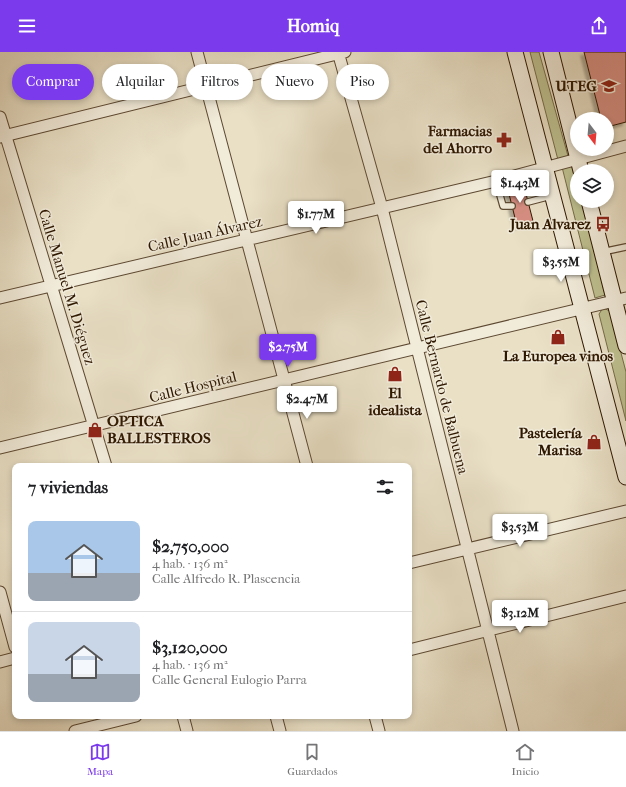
<!DOCTYPE html>
<html lang="es">
<head>
<meta charset="utf-8">
<style>
	body { margin:0; font-family:"IM FELL French Canon",serif; background:#f2f2f2; color:#202124; height:100vh; display:flex; flex-direction:column; font-size:15px; white-space:nowrap }
	* { box-sizing:border-box; margin:0 }
	p { font-size:13px; color:#757577 }
	.icon { flex:none; width:22px; height:22px; fill:none; stroke:currentColor; stroke-width:2; stroke-linecap:round; stroke-linejoin:round }
	.map { position:relative; flex:1; overflow:hidden }
	.side { position:absolute; left:12px; top:411px; width:400px; height:256px; display:flex; flex-direction:column; background:#fff; border-radius:8px; box-shadow:0 2px 6px #0003 }
	.side>* { flex:none }
	.top-card { position:absolute; left:12px; top:12px; width:400px; height:36px; display:flex; gap:8px }
	.needle { width:26px; rotate:164deg }
	.tools { position:absolute; left:570px; top:60px; display:grid; gap:8px }
	.tools a { display:grid; place-items:center; width:44px; height:44px; border-radius:50%; background:#fff; box-shadow:0 2px 6px #0003; font-size:20px }
	.price { position:absolute; translate:-50% -34px; padding:0 9px; border-radius:4px; background:#fff; color:#222; font-size:13px; line-height:26px; filter:drop-shadow(0 1px 2px #0008) }
	.price::after { content:''; position:absolute; left:50%; top:24px; width:12px; height:9px; margin-left:-6px; background:inherit; clip-path:polygon(0 0,100% 0,50% 100%) }
	.price.active { background:#7c3aed; color:#fff }
	ul { padding:0; list-style:none }
	li { display:flex; align-items:center; gap:12px; height:100px; padding:0 16px }
	li+li { border-top:1px solid #e0e0e0 }
	li span { display:grid; place-items:center; flex:none; width:112px; height:80px; border-radius:8px; color:#555 }
	li>.icon { margin-inline-start:auto }
	span .icon { width:48px; height:48px; fill:#fffc; stroke-width:1 }
	li b { font-size:17px }
	h2 { display:flex; justify-content:space-between; align-items:center; height:48px; padding:0 16px; font-size:17px }
	.pill { padding:0 14px; border-radius:18px; background:#fff; box-shadow:0 2px 6px #0003; font-size:14px; line-height:36px }
	.pill.active { background:#7c3aed; color:#fff }
	header { display:flex; justify-content:space-between; align-items:center; height:52px; padding:0 16px; background:#7c3aed; color:#fff; font-size:18px; font-weight:800 }
	.tab-bar { display:flex; justify-content:space-around; align-items:center; height:56px; border-top:1px solid #e0e0e0; background:#fff; font-size:11px; color:#757577 }
	.tab-bar a { display:grid; justify-items:center; gap:2px }
	.tab-bar .active { color:#7c3aed }
	.map>svg:first-child { display:block }
	.green { fill:#bec090; stroke:#766c48 }
	.building { fill:#d68e82; stroke:#2e1700; filter:url(#shadow) }
	.lines { fill:none; stroke-linecap:round; stroke-linejoin:round }
	.service-casing { stroke:#5d4932; stroke-width:8 }
	.minor-casing { stroke:#5d4932; stroke-width:13 }
	.secondary-casing { stroke:#2e1700; stroke-width:17 }
	.service { stroke:#f1ebda; stroke-width:5.5 }
	.minor { stroke:#f1ebda; stroke-width:11 }
	.secondary { stroke:#f1ebda; stroke-width:15 }
	.labels { text-anchor:middle; dominant-baseline:central; stroke-width:3; stroke-linejoin:round; paint-order:stroke }
	.poi-label { font-size:15px; font-weight:bold; fill:#2e1700; stroke:#f1ebda; text-anchor:end }
	.street-label { font-size:15px; fill:#2e1700; stroke:#f1ebda }
</style>
</head>
<body>
<header><svg class="icon" aria-label="menu" viewBox="0 0 24 24"><path d="M4 6h16M4 12h16M4 18h16"/></svg>Homiq<svg class="icon" aria-label="share" viewBox="0 0 24 24"><path d="M12 15V3M7 8l5-5 5 5M5 13v7h14v-7"/></svg></header>
<div class="map">
<svg width="626" height="679" viewBox="0 0 626 679">
	<defs>
		<filter id="shadow"><feDropShadow dx="-3.5" dy="3.5" stdDeviation="1" flood-color="#0004"/></filter>
	</defs>
	<rect width="100%" height="100%" fill="#e9e0c6"/>
	<filter id="stains"><feTurbulence type="fractalNoise" baseFrequency=".005" numOctaves="4"/><feColorMatrix values="0 0 0 0 .2 0 0 0 0 .09 0 0 0 0 .02 0 0 0 .5 -.17"/></filter>
	<radialGradient id="worn" r=".72"><stop offset=".6" stop-color="#630" stop-opacity="0"/><stop offset="1" stop-color="#630" stop-opacity=".3"/></radialGradient>
	<path class="green" d="M530,0h9l29,104 -10,4z
		M573,112l4,16v21h5l23,94 -10,3 -33,-131z
		M603,256l7,3 16,61v49l-27,-107z"/>
	<path class="building" d="M584,0h42v70l-19,5v-8h-6z
		M523,130l10,39 -16,5 -10,-40z"/>
	<g class="lines">
		<g class="service-casing">
			<path id="service" d="M496,129l7,25h9
				M528,150l23,-6
				M602,200l24,-5"/>
		</g>
		<g class="minor-casing">
			<path id="minor" d="M197,0l110,414
				M338,0l44,156 131,523
				M0,65l106,349
				M0,85l345,-85
				M0,246l496,-117 130,-35
				M0,396l626,-150
				M409,511l217,-52
				M0,540l15,55
				M409,598l217,-54
				M0,610l15,-4
				M183,664l4,15
				M276,664l4,15
				M375,664l4,15
				M75,679l61,-15"/>
		</g>
		<g class="secondary-casing">
			<path id="secondary" d="M515,0l111,425
				M551,0l30,119
				M589,149l37,145"/>
		</g>
		<use href="#service" class="service"/>
		<use href="#minor" class="minor"/>
		<use href="#secondary" class="secondary"/>
	</g>
	<defs>
		<g id="university-bare" transform="scale(1.2)"><path d="M0-5L7-2L0 1L-7-2ZM-4 1L0 2.5L4 1V4Q0 6-4 4Z" fill="#8f2418" stroke="#f1ebda" stroke-width="2.5" paint-order="stroke"/></g>
		<g id="pharmacy-bare" transform="scale(1.2)"><path d="M-2-6h4v4h4v4h-4v4h-4v-4h-4v-4h4Z" fill="#8f2418" stroke="#f1ebda" stroke-width="2.5" paint-order="stroke"/></g>
		<g id="bus-bare" transform="scale(1.2)"><path d="M-5-6H5V4H4V6H2V4H-2V6H-4V4H-5ZM-3.5-4V0h7V-4ZM-3.5 1.2v1.5H-2V1.2ZM2 1.2v1.5H3.5V1.2Z" fill="#8f2418" stroke="#f1ebda" stroke-width="2.5" paint-order="stroke"/></g>
		<g id="shop-bare" transform="scale(1.2)"><path d="M-5-2.5h2.3a2.7 3.5 0 0 1 5.4 0H5L5.5 6h-11ZM-1.5-2.5h3a1.5 2.3 0 0 0-3 0Z" fill="#8f2418" stroke="#f1ebda" stroke-width="2.5" paint-order="stroke"/></g>
	</defs>
	<g fill-rule="evenodd">
		<use href="#university-bare" x="609" y="34"/>
		<use href="#pharmacy-bare" x="504" y="88"/>
		<use href="#bus-bare" x="603" y="172"/>
		<use href="#shop-bare" x="558" y="285"/>
		<use href="#shop-bare" x="395" y="322"/>
		<use href="#shop-bare" x="95" y="378"/>
		<use href="#shop-bare" x="594" y="390"/>
	</g>
	<g class="labels">
		<g class="poi-label">
			<text x="597" y="34">UTEG</text>
			<text x="492" y="79">Farmacias<tspan x="492" dy="17">del Ahorro</tspan></text>
			<text x="591" y="172">Juan Alvarez</text>
			<text x="558" y="304" text-anchor="middle">La Europea vinos</text>
			<text x="395" y="341" text-anchor="middle">El<tspan x="395" dy="17">idealista</tspan></text>
			<text x="107" y="369" text-anchor="start">OPTICA<tspan x="107" dy="17">BALLESTEROS</tspan></text>
			<text x="582" y="381">Pastelería<tspan x="582" dy="17">Marisa</tspan></text>
		</g>
		<g class="street-label">
			<text transform="translate(205 182) rotate(-13)">Calle Juan Álvarez</text>
			<text transform="translate(67 235) rotate(73)">Calle Manuel M. Diéguez</text>
			<text transform="translate(193 335) rotate(-14)">Calle Hospital</text>
			<text transform="translate(442 335) rotate(76)">Calle Bernardo de Balbuena</text>
		</g>
	</g>
	<rect width="100%" height="100%" filter="url(#stains)"/>
	<rect width="100%" height="100%" fill="url(#worn)"/>
</svg>
<div class="tools">
<a><svg class="needle" viewBox="-14 -14 28 28"><path d="M0-13l5 13h-10z" fill="#e53935"/><path d="M0 13l5-13h-10z" fill="#757577"/></svg></a>
<a><svg class="icon" aria-label="layers" viewBox="0 0 24 24"><path d="M12 4l9 5-9 5-9-5zM3 14l9 5 9-5"/></svg></a>
</div>
<b class="price" style="left:520px;top:152px">$1.43M</b>
<b class="price" style="left:316px;top:183px">$1.77M</b>
<b class="price" style="left:561px;top:231px">$3.55M</b>
<b class="price active" style="left:288px;top:316px">$2.75M</b>
<b class="price" style="left:307px;top:368px">$2.47M</b>
<b class="price" style="left:520px;top:496px">$3.53M</b>
<b class="price" style="left:520px;top:582px">$3.12M</b>
<div class="top-card">
<a class="pill active">Comprar</a>
<a class="pill">Alquilar</a>
<a class="pill">Filtros</a>
<a class="pill">Nuevo</a>
<a class="pill">Piso</a>
</div>
<section class="side">
<h2>7 viviendas<svg class="icon" aria-label="filters" viewBox="0 0 24 24"><path d="M4 7h16M4 17h16"/><circle cx="9" cy="7" r="2"/><circle cx="15" cy="17" r="2"/></svg></h2>
<ul>
<li><span style="background:linear-gradient(#a9c7e8 65%,#9aa5b1 0)"><svg class="icon" aria-label="home" viewBox="0 0 24 24"><path d="M3 11l9-7 9 7M6 9v11h12V9"/></svg></span><div><b>$2,750,000</b><p>4 hab. · 136 m²</p><p>Calle Alfredo R. Plascencia</p></div></li>
<li><span style="background:linear-gradient(#c9d6e8 65%,#9aa5b1 0)"><svg class="icon" aria-label="home" viewBox="0 0 24 24"><path d="M3 11l9-7 9 7M6 9v11h12V9"/></svg></span><div><b>$3,120,000</b><p>4 hab. · 136 m²</p><p>Calle General Eulogio Parra</p></div></li>
</ul>
</section>
</div>
<nav class="tab-bar">
<a class="active"><svg class="icon" aria-label="map" viewBox="0 0 24 24"><path d="M3 6l6-2 6 2 6-2v14l-6 2-6-2-6 2zM9 4v14M15 6v14"/></svg>Mapa</a>
<a><svg class="icon" aria-label="saved" viewBox="0 0 24 24"><path d="M7 4h10v16l-5-4-5 4z"/></svg>Guardados</a>
<a><svg class="icon" aria-label="home" viewBox="0 0 24 24"><path d="M3 11l9-7 9 7M6 9v11h12V9"/></svg>Inicio</a>
</nav>
</body>
</html>
